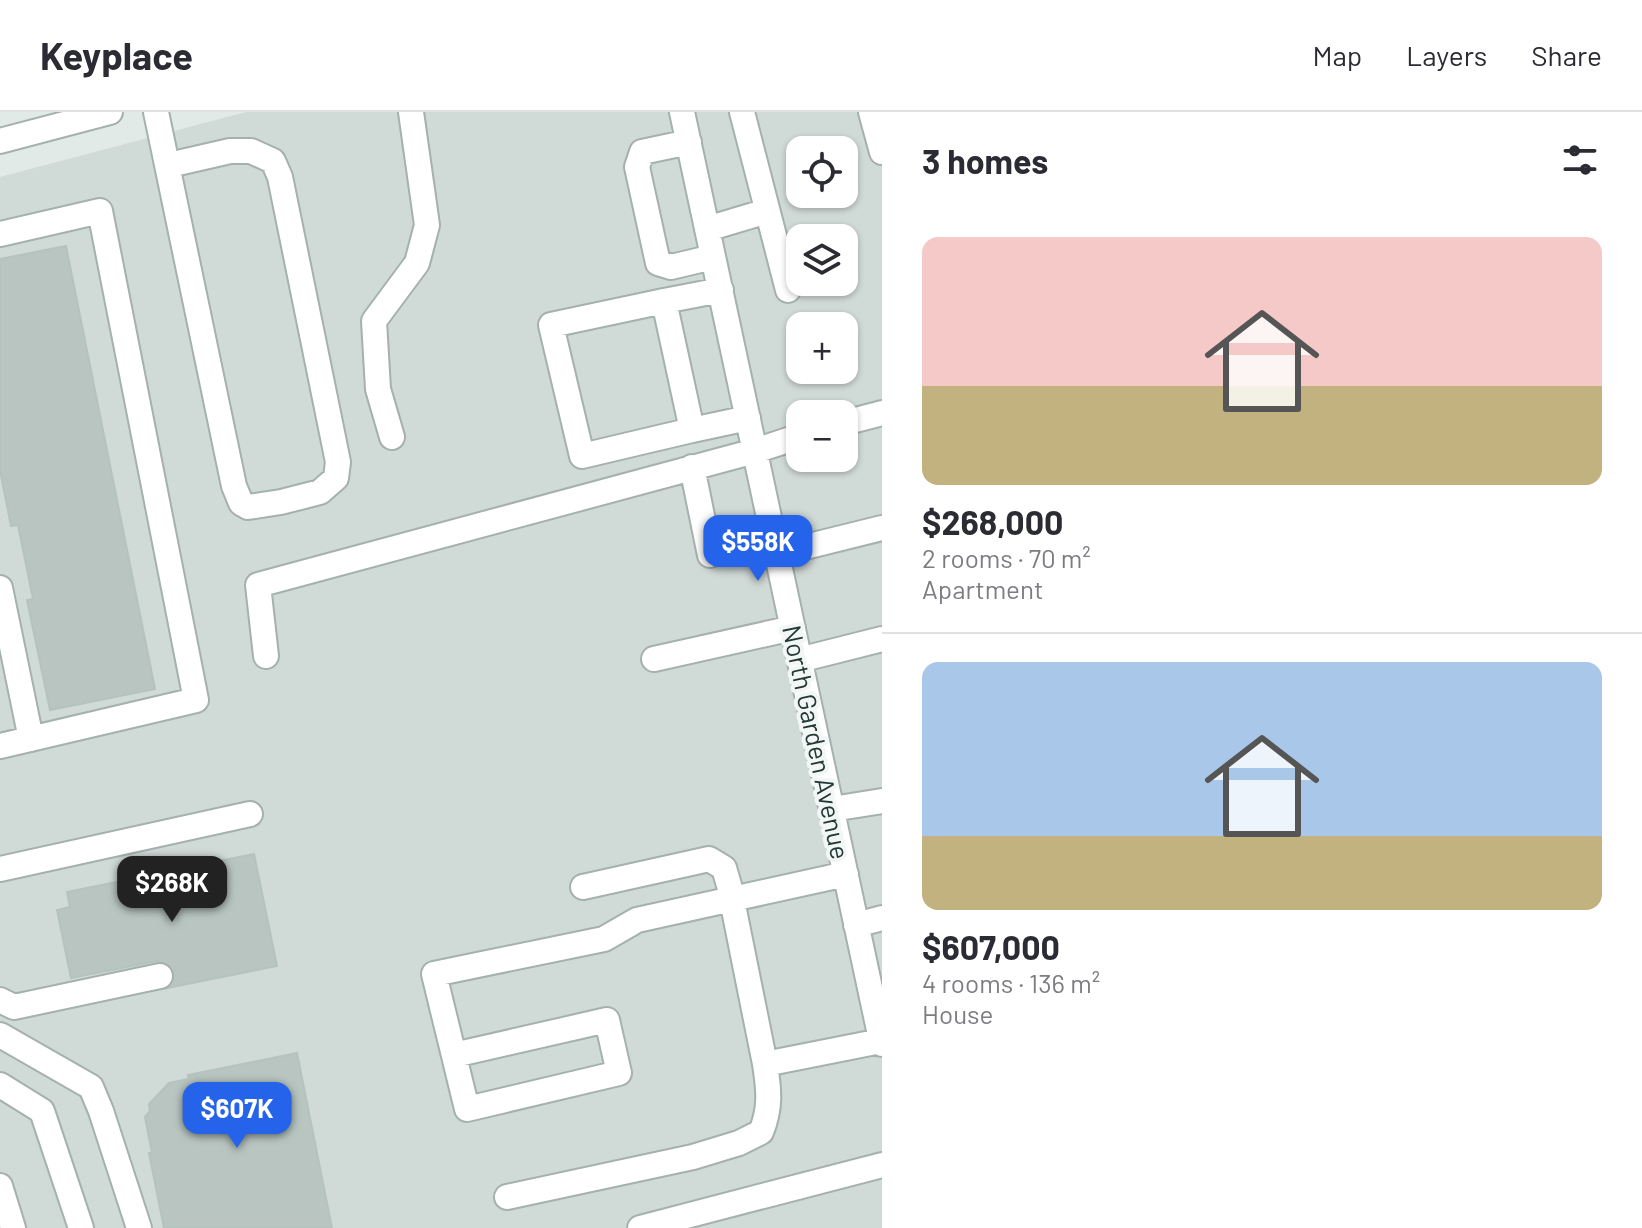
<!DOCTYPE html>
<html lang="en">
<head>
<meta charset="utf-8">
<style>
	body { margin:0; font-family:Barlow,sans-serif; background:#f7f7f7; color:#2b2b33; height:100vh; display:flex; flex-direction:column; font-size:30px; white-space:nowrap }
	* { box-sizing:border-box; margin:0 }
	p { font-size:26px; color:#7c7c81 }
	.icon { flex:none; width:44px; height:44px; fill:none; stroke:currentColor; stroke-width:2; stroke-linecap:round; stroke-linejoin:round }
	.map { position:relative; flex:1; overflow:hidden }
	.drawer { display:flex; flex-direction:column; background:#fff; width:760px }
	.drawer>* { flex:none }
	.controls { position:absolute; left:786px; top:24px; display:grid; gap:16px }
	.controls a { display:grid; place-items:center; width:72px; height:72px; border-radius:16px; background:#fff; box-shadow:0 2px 6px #0004; font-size:40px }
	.price { position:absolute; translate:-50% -68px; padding:0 18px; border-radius:16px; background:#2563eb; color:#fff; font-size:26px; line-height:52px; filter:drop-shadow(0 2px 4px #0008) }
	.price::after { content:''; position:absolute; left:50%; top:48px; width:24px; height:18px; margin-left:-12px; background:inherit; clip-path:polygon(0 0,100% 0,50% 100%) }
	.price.selected { background:#222; color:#fff }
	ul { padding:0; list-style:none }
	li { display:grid; align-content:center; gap:16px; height:424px; padding:0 40px }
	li+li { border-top:2px solid #e1e1e2 }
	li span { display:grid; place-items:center; height:248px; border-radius:16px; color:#555 }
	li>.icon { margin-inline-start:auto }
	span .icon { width:144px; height:144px; fill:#fffc; stroke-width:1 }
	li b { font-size:34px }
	h2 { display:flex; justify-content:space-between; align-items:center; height:96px; padding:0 40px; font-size:34px }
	header { display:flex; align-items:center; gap:48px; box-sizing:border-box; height:112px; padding:0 40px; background:#fff; border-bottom:2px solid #e1e1e2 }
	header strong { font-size:38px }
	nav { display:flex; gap:44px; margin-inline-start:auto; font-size:28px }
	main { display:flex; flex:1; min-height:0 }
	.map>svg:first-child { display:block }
	.built { fill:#d0dad7; fill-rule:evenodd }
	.building { fill:#b8c5c1; stroke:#b5c3bf; stroke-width:2 }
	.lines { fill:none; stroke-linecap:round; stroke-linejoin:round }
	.minor-casing { stroke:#a5b1af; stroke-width:28 }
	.minor { stroke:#fff; stroke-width:24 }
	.labels { text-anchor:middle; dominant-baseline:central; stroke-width:8; stroke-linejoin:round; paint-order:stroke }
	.street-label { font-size:26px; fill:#243936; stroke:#f2f7f5 }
</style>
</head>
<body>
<header>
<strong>Keyplace</strong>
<nav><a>Map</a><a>Layers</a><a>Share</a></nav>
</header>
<main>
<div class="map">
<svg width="882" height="1116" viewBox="0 0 882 1116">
	<rect width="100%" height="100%" fill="#e2eae8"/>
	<path class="built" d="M246,0h636v1116h-882v-1051zM800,38h44v44h-44zM800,126h44v44h-44zM800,214h44v44h-44zM800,302h44v44h-44z"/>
	<path class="building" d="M66,134l89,443 -105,21 -23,-110 6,-1 -15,-74 -7,1 -11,-56v-211z
		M254,742l23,112 -115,23 -5,-28 -86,17 -14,-68 13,-3 -3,-15z
		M297,941l35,175h-168l-15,-75h3l-7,-36 5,-6 -1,-7 20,-21 20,-4 -1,-4z"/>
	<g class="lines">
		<g class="minor-casing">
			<path id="minor" d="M156,0l78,374 7,17 7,4 33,-5 39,-10 16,-14 2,-16 -58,-285 -7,-16 -22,-10h-21l-61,14
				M682,0l200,932
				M742,0l46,178
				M871,0l11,40
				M0,29l110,-29
				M689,30l-47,10 -5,15 21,96 13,4 42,-10
				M707,117l60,-18
				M0,122l100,-23 96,489 -196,46
				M721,178l-57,11 28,129 56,-12
				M664,189l-113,24 31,131 110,-26
				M844,311l38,-10
				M392,325l-14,-48 -4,-68 43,-58 10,-38 -16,-113
				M692,355l18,88
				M777,442l105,-26
				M0,476l31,151
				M266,544l-8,-71 497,-134 45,-15
				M654,547l139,-31
				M799,548l83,-21
				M832,697l50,-8
				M0,757l250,-55
				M583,775l126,-28 15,9 5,17 36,179 116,-23
				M856,813l26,-7
				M0,888l14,7 146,-31
				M0,923l91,52 10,24 38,117
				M454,943l153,-35 12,53 -152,36 -33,-135 170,-35 33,-19 209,-46
				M0,973l42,26 39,117
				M0,1074l13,42
				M507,1085l186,-40 46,-14 22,-11c10,-24 8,-42 4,-68
				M640,1116l242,-63"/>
		</g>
		<use href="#minor" class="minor"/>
	</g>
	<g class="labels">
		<g class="street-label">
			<text transform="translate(817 630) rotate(78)">North Garden Avenue</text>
		</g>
	</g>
</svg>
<div class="controls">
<a><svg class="icon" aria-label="locate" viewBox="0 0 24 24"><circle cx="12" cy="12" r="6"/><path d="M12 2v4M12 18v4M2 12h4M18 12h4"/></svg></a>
<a><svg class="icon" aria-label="layers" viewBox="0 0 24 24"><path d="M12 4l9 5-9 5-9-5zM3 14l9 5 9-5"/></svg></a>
<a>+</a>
<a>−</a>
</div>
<b class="price" style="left:758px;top:471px">$558K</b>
<b class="price selected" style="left:172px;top:812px">$268K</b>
<b class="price" style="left:237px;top:1038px">$607K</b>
</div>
<section class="drawer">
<h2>3 homes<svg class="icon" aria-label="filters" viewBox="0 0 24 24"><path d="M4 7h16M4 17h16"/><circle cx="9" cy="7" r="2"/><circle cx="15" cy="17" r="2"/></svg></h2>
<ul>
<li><span style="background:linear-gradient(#f6c9c9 60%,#c2b280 0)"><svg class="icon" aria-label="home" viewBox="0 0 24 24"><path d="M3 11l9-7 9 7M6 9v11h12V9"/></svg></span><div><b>$268,000</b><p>2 rooms · 70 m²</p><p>Apartment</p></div></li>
<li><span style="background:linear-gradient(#a9c7e8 70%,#c2b280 0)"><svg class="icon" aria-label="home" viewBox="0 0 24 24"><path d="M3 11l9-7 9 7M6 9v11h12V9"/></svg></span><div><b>$607,000</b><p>4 rooms · 136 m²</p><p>House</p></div></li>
</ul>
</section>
</main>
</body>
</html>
